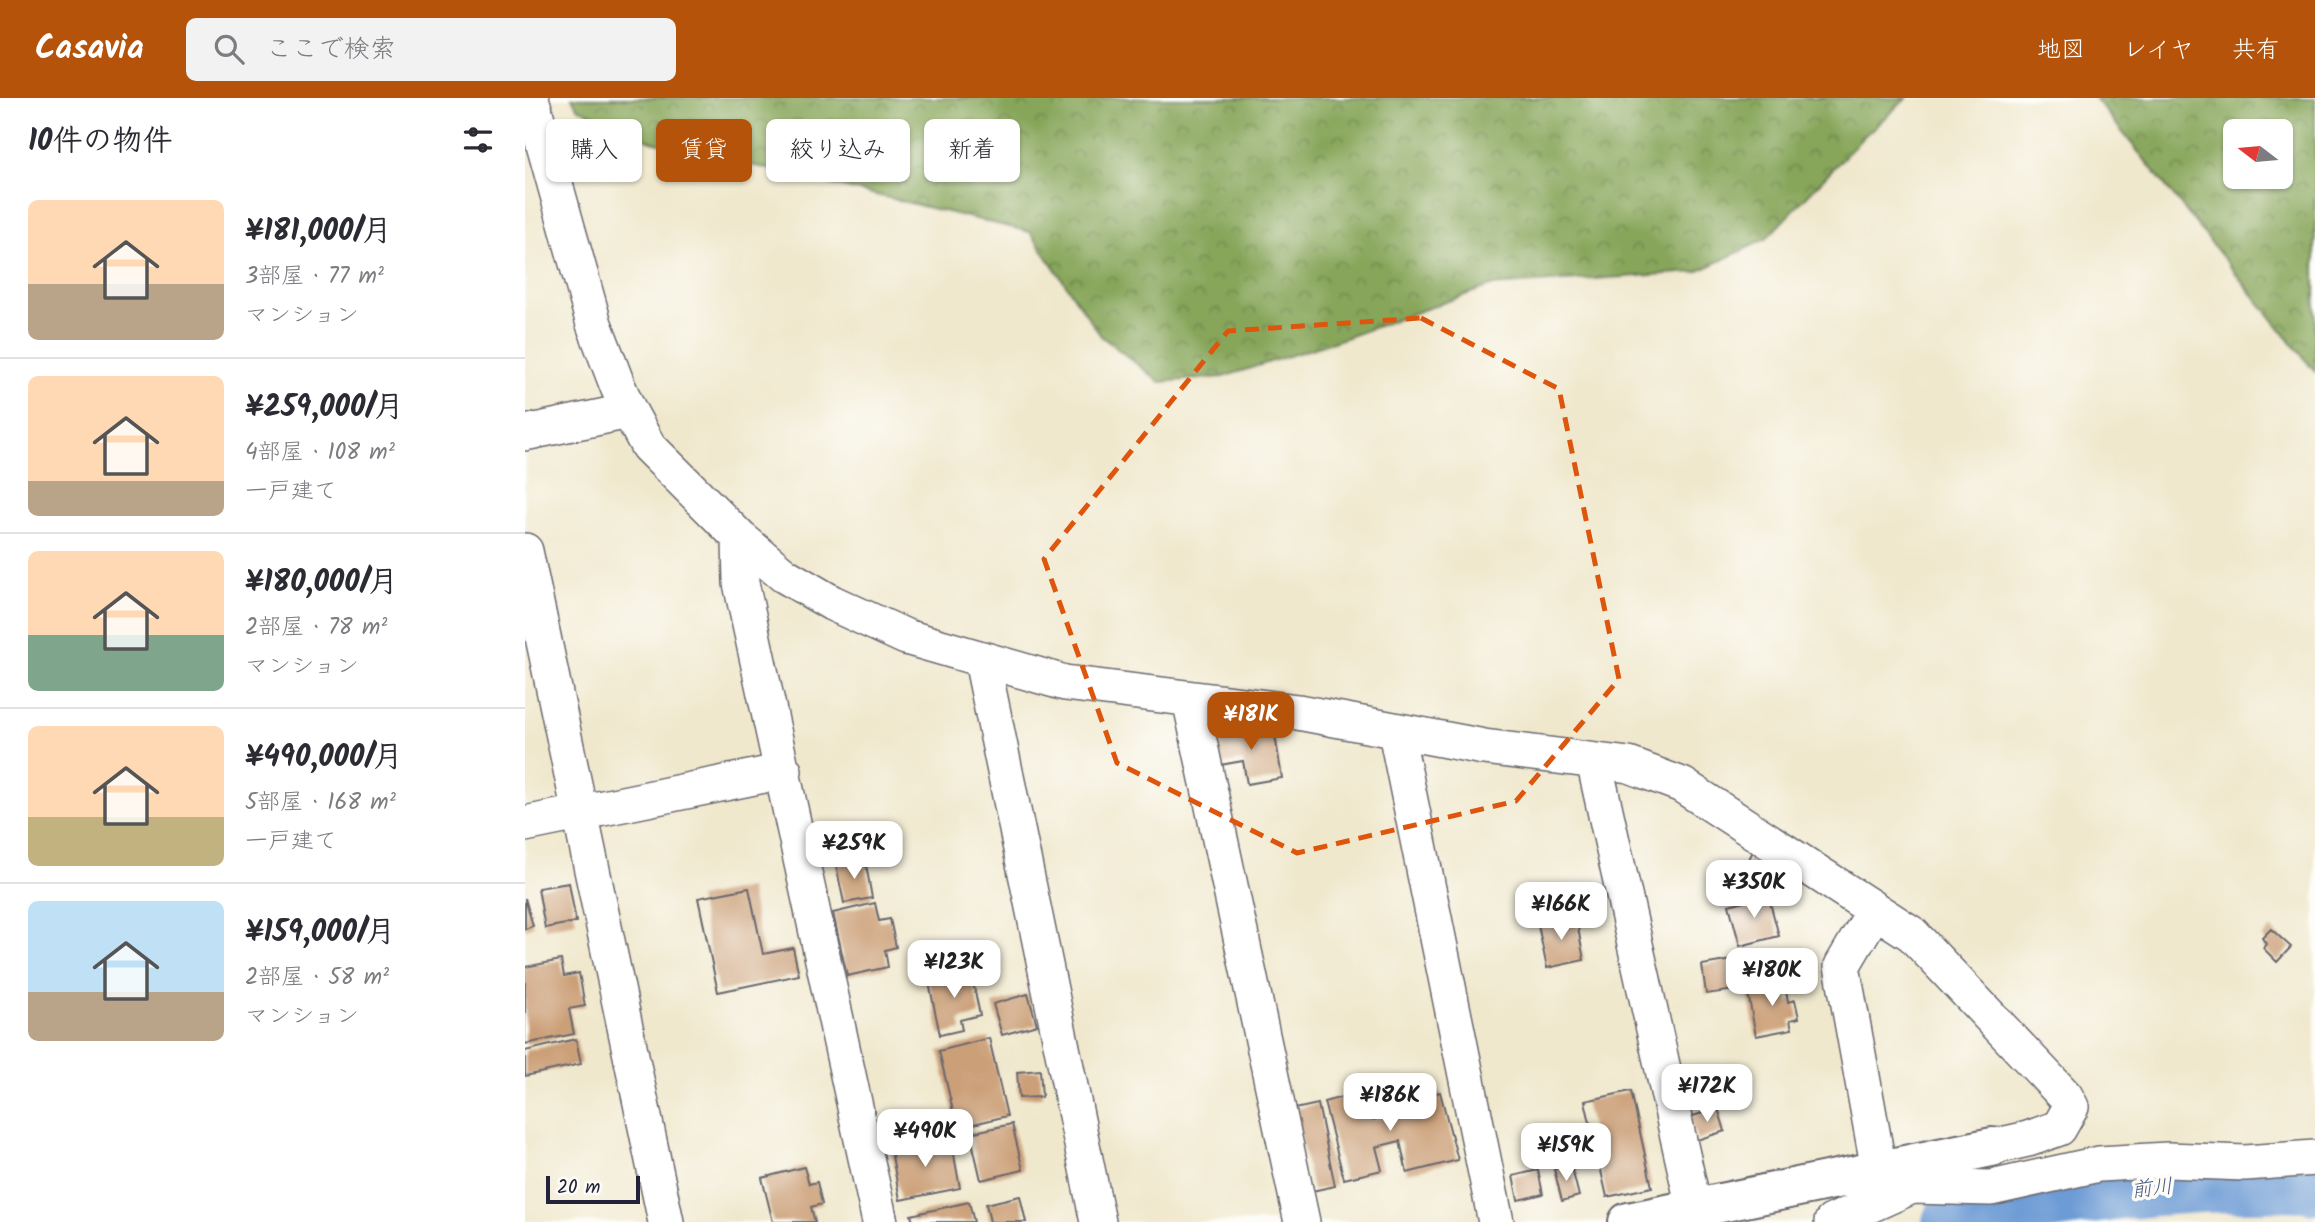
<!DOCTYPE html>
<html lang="ja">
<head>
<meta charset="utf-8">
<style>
	body { margin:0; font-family:Kalam,"Klee One",sans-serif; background:#f2f2f3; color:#2b2b33; height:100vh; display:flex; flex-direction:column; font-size:26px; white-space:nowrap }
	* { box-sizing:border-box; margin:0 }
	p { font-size:23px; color:#7c7c81 }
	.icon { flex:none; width:38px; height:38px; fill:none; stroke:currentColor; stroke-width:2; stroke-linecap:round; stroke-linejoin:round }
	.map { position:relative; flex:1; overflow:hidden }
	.details { display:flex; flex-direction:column; background:#fff; width:525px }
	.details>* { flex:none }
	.banner { position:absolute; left:21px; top:21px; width:665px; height:63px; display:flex; gap:14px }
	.needle { width:46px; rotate:286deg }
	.controls { position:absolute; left:1698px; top:21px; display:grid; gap:14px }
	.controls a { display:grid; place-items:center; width:70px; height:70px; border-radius:10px; background:#fff; box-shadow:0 2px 5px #0004; font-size:35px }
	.scale { position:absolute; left:21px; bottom:18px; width:94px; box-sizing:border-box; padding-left:7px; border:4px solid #22223b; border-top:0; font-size:19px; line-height:24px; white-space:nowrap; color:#22223b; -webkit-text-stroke:5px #fdfcf7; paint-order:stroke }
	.price { position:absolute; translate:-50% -60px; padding:0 16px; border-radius:14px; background:#fff; color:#222; font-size:23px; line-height:46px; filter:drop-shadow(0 2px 4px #0008) }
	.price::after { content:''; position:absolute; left:50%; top:42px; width:21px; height:16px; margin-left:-10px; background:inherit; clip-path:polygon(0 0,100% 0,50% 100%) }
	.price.active { background:#b45309; color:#fff }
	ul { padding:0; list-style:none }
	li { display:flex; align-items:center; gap:21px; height:175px; padding:0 28px }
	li+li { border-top:2px solid #e1e1e2 }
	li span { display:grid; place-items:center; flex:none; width:196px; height:140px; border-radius:10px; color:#555 }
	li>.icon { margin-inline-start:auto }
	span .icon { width:84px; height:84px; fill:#fffc; stroke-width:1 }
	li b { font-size:30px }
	h2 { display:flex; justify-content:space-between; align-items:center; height:84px; padding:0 28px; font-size:30px }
	.pill { padding:0 24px; border-radius:10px; background:#fff; box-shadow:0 2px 5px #0004; font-size:24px; line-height:63px }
	.pill.active { background:#b45309; color:#fff }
	header { display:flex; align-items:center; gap:42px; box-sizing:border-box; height:98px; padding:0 35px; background:#b45309; color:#fff }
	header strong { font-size:33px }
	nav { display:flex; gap:38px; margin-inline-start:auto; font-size:24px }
	.search { width:490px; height:63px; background:#f2f2f3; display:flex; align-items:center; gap:18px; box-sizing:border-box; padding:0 24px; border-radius:10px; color:#7c7c81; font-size:26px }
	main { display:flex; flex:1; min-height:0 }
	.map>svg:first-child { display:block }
	.forest { fill:url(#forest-crowns); stroke:#54644a; stroke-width:2; fill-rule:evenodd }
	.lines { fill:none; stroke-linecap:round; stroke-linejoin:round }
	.river { stroke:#6d9bd5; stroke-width:56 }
	.building { fill:#cb9f77 }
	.minor-casing { stroke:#6a676e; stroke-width:38 }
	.tertiary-casing { stroke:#6a676e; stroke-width:42 }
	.minor { stroke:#fff; stroke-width:35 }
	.tertiary { stroke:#fff; stroke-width:38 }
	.marked { fill:none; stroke:#de560e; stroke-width:5; stroke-dasharray:14 9; stroke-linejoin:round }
	.labels { text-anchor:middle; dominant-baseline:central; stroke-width:7; stroke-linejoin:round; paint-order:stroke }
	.water-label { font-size:21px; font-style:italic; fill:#445880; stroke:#fdfcf7 }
</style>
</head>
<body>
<header>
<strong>Casavia</strong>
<div class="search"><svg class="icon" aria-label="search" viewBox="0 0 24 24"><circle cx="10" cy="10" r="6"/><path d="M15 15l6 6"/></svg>ここで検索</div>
<nav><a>地図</a><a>レイヤ</a><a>共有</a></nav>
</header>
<main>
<section class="details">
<h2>10件の物件<svg class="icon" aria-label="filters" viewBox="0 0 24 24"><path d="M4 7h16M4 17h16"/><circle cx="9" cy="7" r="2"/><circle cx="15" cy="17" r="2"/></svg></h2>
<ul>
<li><span style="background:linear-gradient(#ffd9b3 60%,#b9a48a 0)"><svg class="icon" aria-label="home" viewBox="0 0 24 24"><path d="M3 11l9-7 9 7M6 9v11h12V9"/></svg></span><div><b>¥181,000/月</b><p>3部屋 · 77 m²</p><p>マンション</p></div></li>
<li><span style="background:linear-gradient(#ffd9b3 75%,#b9a48a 0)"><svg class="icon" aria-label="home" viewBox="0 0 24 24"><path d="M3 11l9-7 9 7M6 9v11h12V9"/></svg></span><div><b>¥259,000/月</b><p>4部屋 · 108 m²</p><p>一戸建て</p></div></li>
<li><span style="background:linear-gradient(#ffd9b3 60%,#7fa58c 0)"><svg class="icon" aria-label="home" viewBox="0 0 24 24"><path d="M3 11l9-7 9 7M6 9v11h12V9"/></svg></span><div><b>¥180,000/月</b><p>2部屋 · 78 m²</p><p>マンション</p></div></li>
<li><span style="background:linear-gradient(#ffd9b3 65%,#c2b280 0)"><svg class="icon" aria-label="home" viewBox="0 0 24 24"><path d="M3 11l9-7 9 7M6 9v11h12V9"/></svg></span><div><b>¥490,000/月</b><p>5部屋 · 168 m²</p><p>一戸建て</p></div></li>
<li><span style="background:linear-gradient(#bfe0f5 65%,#b9a48a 0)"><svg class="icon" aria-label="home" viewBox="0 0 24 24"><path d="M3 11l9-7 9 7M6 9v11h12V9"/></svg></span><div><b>¥159,000/月</b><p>2部屋 · 58 m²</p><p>マンション</p></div></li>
</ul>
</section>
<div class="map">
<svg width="1790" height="1124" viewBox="0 0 1790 1124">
	<defs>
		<pattern id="forest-crowns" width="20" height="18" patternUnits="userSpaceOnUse" patternTransform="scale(1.75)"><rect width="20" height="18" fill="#87a65a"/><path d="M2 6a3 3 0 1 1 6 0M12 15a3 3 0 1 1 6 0" fill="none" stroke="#6e874c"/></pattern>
	</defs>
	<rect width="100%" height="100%" fill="#fdfcf7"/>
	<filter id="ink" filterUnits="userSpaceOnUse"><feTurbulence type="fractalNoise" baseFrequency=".0143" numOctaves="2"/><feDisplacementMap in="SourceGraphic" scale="14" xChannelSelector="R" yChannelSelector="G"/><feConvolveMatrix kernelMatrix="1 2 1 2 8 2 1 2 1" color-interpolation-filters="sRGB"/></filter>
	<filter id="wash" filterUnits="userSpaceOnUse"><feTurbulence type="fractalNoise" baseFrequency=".00686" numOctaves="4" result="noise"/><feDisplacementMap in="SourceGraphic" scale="28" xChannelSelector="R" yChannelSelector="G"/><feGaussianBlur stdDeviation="1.57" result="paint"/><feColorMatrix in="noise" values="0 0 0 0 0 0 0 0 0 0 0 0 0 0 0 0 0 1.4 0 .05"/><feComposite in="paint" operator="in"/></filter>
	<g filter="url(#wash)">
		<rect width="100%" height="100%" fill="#f0e8cd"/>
		<path class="forest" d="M47,0h1335l-43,38 -98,103 -69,33 -207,14 -151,54 -116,37 -63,5 -59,-46 -71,-104 -379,-91 -73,-33z
			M1570,0h220v274zM1755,33v46h-45v-46z"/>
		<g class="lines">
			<path class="river" d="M1425,1124c99,-21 199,-39 301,-38 20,0 44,-3 64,2"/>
		</g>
		<g id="blocks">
			<path class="building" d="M748,625l9,55 -35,6 -4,-23 -23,4 -5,-32z
				M1228,753l23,12 -11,22 -23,-12z
				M340,761l7,39 -28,5 -8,-38z
				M44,785l7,39 -31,6 -7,-40z
				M224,790l14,66 30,-6 6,27 -81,17 -20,-94z
				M1243,797l11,41 -39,10 -11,-41z
				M0,800l8,28 -8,3z
				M350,805l4,18 11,-2 6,28 -11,3 3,17 -41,9 -14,-63z
				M1051,819l8,43 -37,8 -9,-43z
				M1746,831l20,18 -14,15 -14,-14 3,-4 -4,-6z
				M36,862l3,16 15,-3 6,33 -16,3 5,25 -49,10v-77z
				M1207,862l4,30 -30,4 -4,-29z
				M445,870l10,47 -20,5 2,10 -22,5 -12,-57z
				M1259,882l4,22 7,-2 4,18 -9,2 2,9 -36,7 -9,-48z
				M503,896l9,31 -35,10 -9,-31z
				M464,940l18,78 -50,12 -18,-77z
				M51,941l5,25 -56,12v-25z
				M515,972l2,27 -23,1 -2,-26z
				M840,993l7,29 21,-5 -3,-10 50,-13 18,68 -51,13 -7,-32 -24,6 6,23 -38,9 -20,-77z
				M1106,993l21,96 -45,10 -22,-96z
				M793,1006l17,82 -23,5 -17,-82z
				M1193,1010l7,23 -28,9 -7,-23z
				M487,1026l11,46 -42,10 -11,-47z
				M426,1041l9,49 -60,12 -9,-50z
				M1046,1067l8,31 -17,5 -8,-32z
				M279,1069l5,17 8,-2 5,22 -11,3 4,15h-42l-11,-44z
				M1013,1072l5,24 -25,6 -5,-24z
				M495,1098l6,26h-36l-4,-18z
				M444,1104l5,20h-61l-2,-7z"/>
		</g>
	</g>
	<g filter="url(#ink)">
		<use href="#blocks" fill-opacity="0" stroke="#6a676e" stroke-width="2"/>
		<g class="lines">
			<g class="minor-casing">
				<path id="minor" d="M6,0l63,226 24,63 11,24 19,35 92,92 44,37 48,28 74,34 159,46 233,29 186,35 145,18 53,20 230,149 153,162 6,11 -12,21 -31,11 -36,8
					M0,335l104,-22
					M215,440l1,45 139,639
					M0,453l141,671
					M457,562l116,562
					M665,601l112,523
					M871,634l100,490
					M1069,663l100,447
					M0,726l259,-53
					M1350,812l-33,56 37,204
					M1307,1124l80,-36 79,2 108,-24 69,-4 77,3 70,-5"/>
			</g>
			<g class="tertiary-casing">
				<path id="tertiary" d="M1103,1124l364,-75"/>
			</g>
			<use href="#minor" class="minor"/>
			<use href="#tertiary" class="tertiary"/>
		</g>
	</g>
	<path class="marked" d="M896,220l138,71 60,290 -103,122 -219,52 -180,-90 -73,-204 184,-228z"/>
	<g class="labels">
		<g class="water-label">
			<text transform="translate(1627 1091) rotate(-6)">前川</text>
		</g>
	</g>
</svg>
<div class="controls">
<a><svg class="needle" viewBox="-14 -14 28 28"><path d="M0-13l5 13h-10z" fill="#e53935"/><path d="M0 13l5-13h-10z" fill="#7c7c81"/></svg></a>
</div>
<div class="scale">20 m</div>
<b class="price active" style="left:726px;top:654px">¥181K</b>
<b class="price" style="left:329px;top:783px">¥259K</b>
<b class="price" style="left:1229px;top:822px">¥350K</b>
<b class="price" style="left:1036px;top:844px">¥166K</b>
<b class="price" style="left:429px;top:902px">¥123K</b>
<b class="price" style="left:1247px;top:910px">¥180K</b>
<b class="price" style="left:1182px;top:1026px">¥172K</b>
<b class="price" style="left:865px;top:1035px">¥186K</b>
<b class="price" style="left:400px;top:1071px">¥490K</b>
<b class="price" style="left:1041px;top:1085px">¥159K</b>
<div class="banner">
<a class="pill">購入</a>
<a class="pill active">賃貸</a>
<a class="pill">絞り込み</a>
<a class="pill">新着</a>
</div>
</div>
</main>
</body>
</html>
